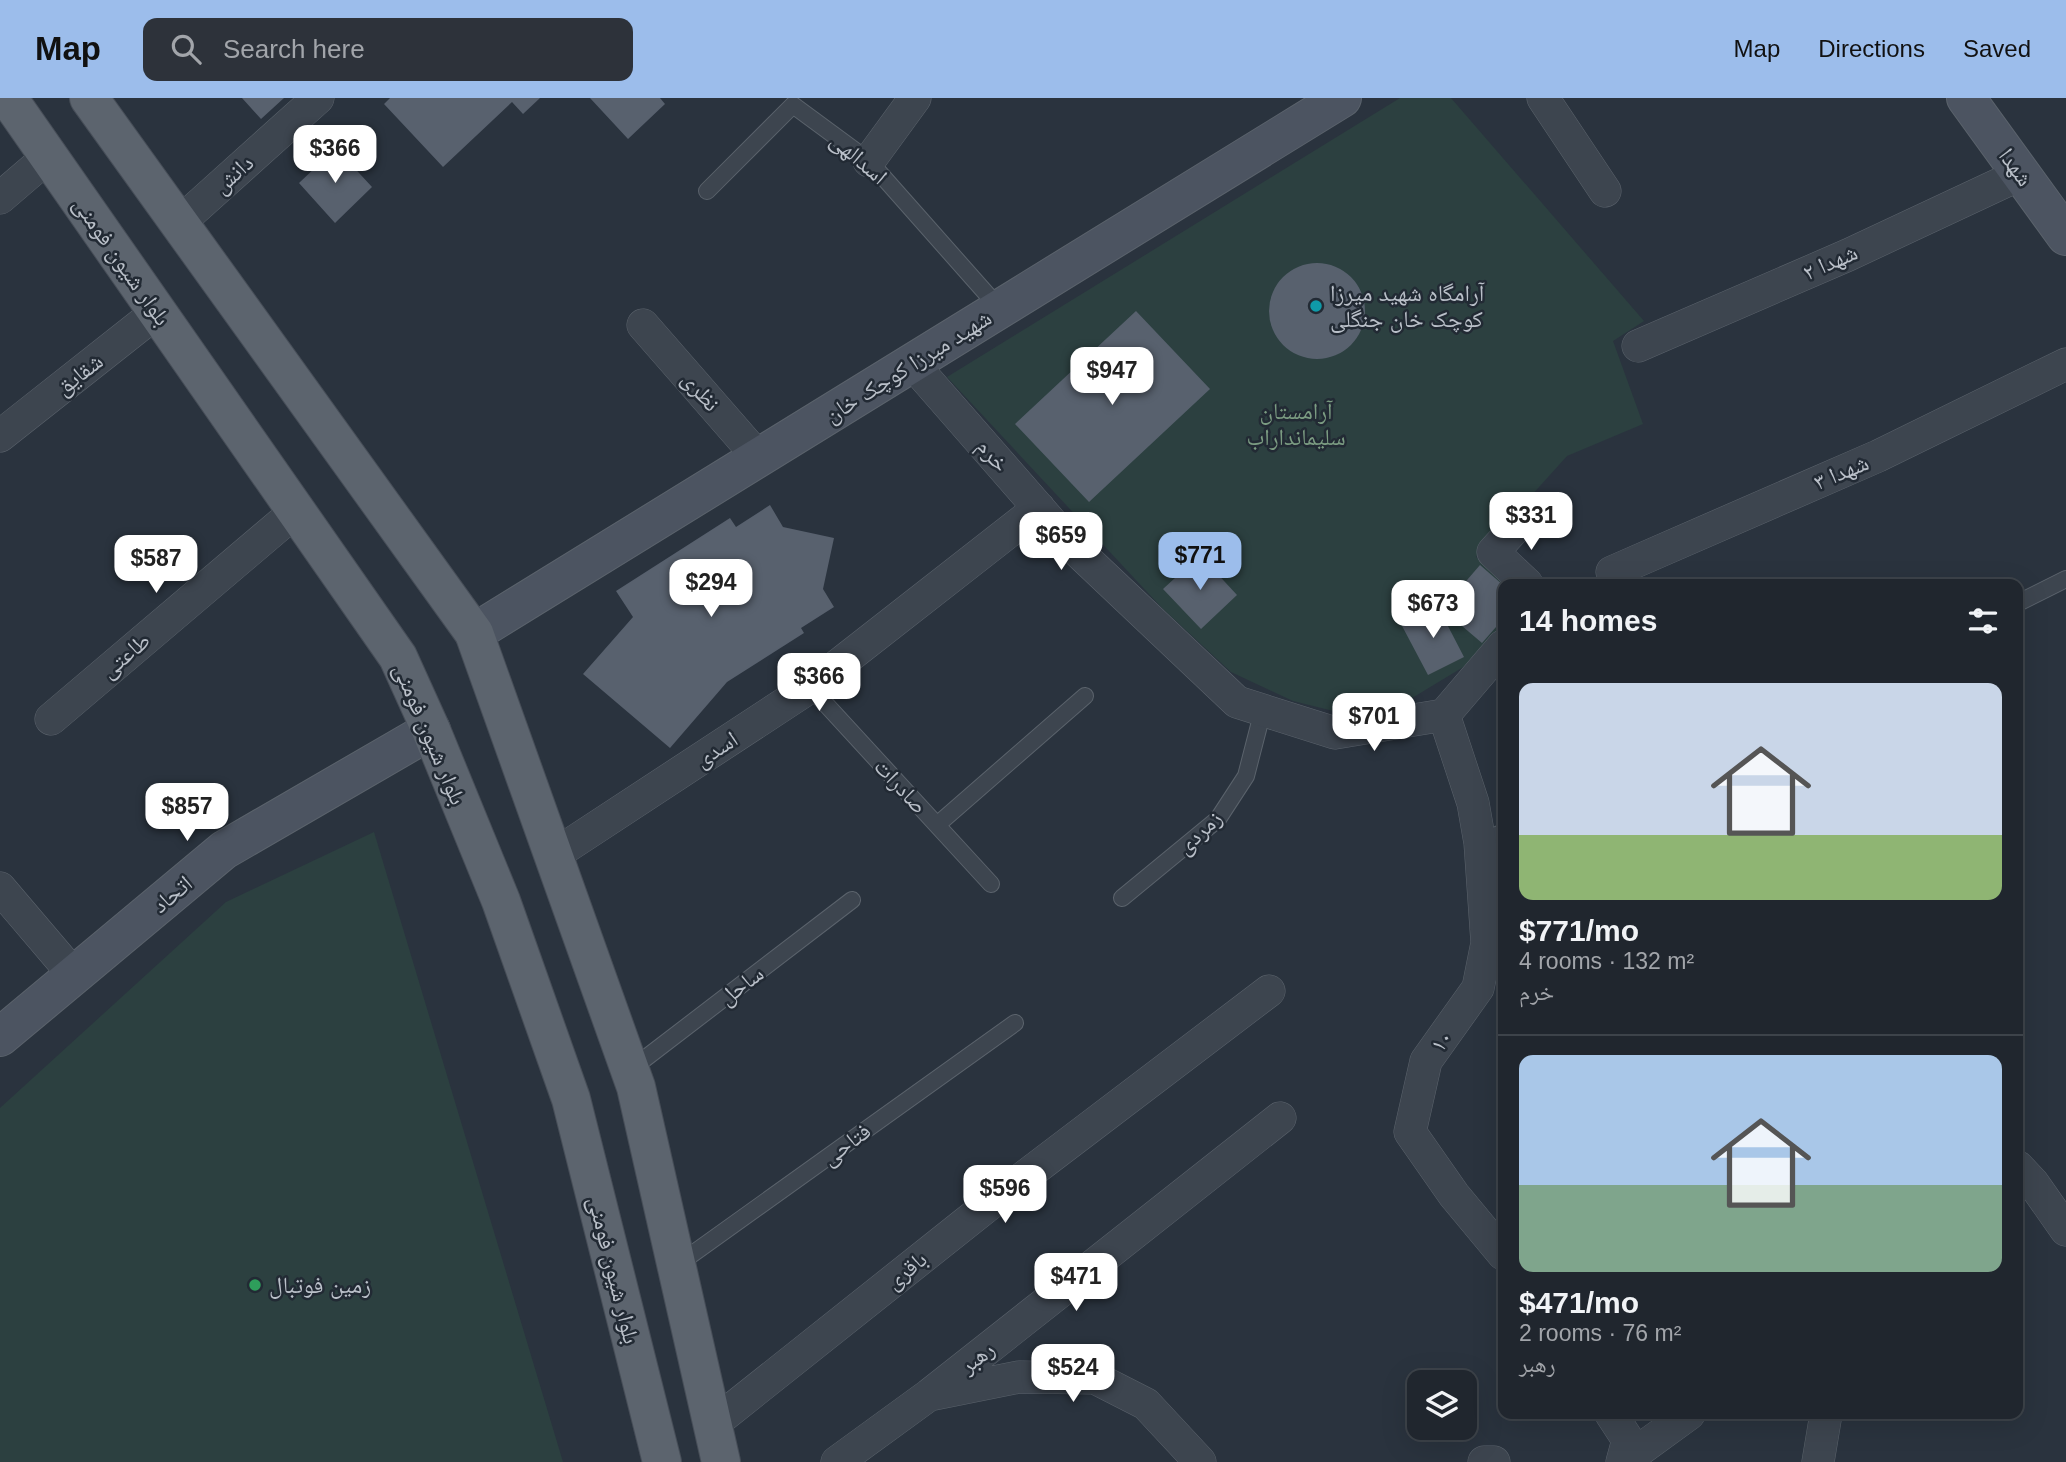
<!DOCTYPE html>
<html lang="en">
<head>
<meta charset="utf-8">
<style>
	body { margin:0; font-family:Helvetica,"Noto Naskh Arabic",sans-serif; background:#2d323a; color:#f1f3f6; height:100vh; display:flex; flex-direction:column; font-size:26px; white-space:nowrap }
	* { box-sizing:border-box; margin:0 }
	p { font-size:23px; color:#a2a5aa }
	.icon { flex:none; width:38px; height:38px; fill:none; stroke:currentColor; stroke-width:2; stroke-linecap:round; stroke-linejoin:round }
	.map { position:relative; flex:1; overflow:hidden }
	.panel { position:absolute; left:1498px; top:481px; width:525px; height:840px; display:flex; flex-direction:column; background:#20262e; border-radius:14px; box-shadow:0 7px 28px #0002,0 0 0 2px #3d434a }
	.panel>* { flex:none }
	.fabs { position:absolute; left:1407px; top:1272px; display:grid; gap:14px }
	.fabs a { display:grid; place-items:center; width:70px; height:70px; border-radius:14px; background:#20262e; box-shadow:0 7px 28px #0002,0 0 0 2px #3d434a; font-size:35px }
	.price { position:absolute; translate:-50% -60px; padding:0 16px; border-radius:14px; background:#fff; color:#222; font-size:23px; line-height:46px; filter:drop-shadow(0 2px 4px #0008) }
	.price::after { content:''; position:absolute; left:50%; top:42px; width:21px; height:16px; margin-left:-10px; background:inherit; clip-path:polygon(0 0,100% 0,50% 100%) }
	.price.selected { background:#9cbdeb; color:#111 }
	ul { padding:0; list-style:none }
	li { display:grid; align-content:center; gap:14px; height:371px; padding:0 21px }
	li+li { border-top:2px solid #3d434a }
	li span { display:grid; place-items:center; height:217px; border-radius:14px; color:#555 }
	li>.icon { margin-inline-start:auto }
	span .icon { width:126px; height:126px; fill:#fffc; stroke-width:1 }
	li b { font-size:30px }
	h2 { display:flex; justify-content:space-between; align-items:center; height:84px; padding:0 21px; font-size:30px }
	header { display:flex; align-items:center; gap:42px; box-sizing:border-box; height:98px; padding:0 35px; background:#9cbdeb; color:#111 }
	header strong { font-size:33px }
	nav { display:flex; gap:38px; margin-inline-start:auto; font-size:24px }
	.search { width:490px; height:63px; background:#2d323a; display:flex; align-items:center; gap:18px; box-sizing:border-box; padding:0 24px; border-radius:14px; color:#a2a5aa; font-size:26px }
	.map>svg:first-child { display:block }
	.green { fill:#2c4040 }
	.building { fill:#58616e }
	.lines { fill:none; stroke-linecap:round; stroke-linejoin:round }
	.lane-casing { stroke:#5b636c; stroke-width:18 }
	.street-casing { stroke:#5b636c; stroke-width:33 }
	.secondary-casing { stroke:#5b636c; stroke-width:40 }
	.primary-casing { stroke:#474e58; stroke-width:40 }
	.lane { stroke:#3d454f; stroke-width:16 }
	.street { stroke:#3d454f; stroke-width:32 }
	.secondary { stroke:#4c5461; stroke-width:38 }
	.primary { stroke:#5c646e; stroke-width:38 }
	.culture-dot { fill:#0f9aa8; stroke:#222a34; stroke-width:2.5 }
	.leisure-dot { fill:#2e9e5b; stroke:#222a34; stroke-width:2.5 }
	.labels { text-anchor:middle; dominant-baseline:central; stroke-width:5; stroke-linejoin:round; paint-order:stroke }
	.street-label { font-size:23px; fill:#bac0c9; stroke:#222a34 }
	.poi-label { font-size:23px; fill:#bac0c9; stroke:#222a34; text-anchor:start }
	.park-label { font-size:23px; fill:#7b9c82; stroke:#222a34 }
</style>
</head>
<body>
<header>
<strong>Map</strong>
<div class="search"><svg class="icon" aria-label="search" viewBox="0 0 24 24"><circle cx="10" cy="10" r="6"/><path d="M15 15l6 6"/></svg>Search here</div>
<nav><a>Map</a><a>Directions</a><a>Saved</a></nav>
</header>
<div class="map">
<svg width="2066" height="1364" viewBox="0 0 2066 1364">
	<rect width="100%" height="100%" fill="#2a333e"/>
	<path class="green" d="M1400,0h51l193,223 -31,20 30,83 -76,32 -91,101 32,27h-5v40l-38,42 -91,55 -81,-20 -62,-29 -69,-64 -215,-231z
		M374,734l189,630h-563v-354l226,-206z"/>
	<path class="building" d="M242,0h42l-23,21z
		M390,0h150l-17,16 -11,-12 -69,65 -59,-63z
		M590,0h70l5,6 -37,35z
		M336,50l36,39 -37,36 -36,-40z
		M1269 213a48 48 0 1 1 96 0a48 48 0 1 1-96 0Z
		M1136,213l74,78 -121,113 -74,-78z
		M770,407l13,22 51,11 -11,51 11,18 -33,21 3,5 -77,49 -57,66 -87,-74 50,-57 -17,-26 114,-73 6,9z
		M1200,457l37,40 -36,34 -38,-40z
		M1480,467l23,20v34l-21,24 -40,-34z
		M1437,507l27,52 -36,18 -27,-51z"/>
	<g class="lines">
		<g class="lane-casing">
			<path id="lane" d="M707,93l86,-86 76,56 131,148
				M2018,505l48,-24
				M810,589l181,197
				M937,727l148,-129
				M1480,745l23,-11
				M1122,800l96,-79 28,-43 17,-66
				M630,972l222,-170
				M677,1167l338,-242"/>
		</g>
		<g class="street-casing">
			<path id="street" d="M1543,0l62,93
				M869,63l46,-63
				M0,100l49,-42
				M179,125l139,-125
				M643,227l116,133
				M1638,248l210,-91 173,-81
				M912,265l158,181 167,158 98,31 109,-18 29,88 7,40 7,100 -9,45 -52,73 -16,71 44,63 49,59
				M0,338l157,-124
				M1523,421l-30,33 34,32
				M1612,474l266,-116 188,-92
				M1444,617l59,-69
				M51,621l245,-208
				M554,757l256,-168 229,-179
				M0,790l74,87
				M2018,1069l15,16 33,47
				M934,1296l85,-17 76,1 51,26 54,58
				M1611,1316l17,26 -6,22
				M713,1326l298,-237 258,-196
				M837,1364l92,-67 351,-277
				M1484,1364h10
				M1623,1364l66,-48
				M1818,1364l8,-48"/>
		</g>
		<g class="secondary-casing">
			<path id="secondary" d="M1966,0l100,138
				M474,535l868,-535
				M0,939l224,-187 207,-120"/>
		</g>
		<g class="primary-casing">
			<path id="primary" d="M8,0l390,559 33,73 70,171 70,198 91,363
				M89,0l385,535 162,454 85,375"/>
		</g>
		<use href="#lane" class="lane"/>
		<use href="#street" class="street"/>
		<use href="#secondary" class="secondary"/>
		<use href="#primary" class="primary"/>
	</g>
	<circle class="culture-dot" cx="1316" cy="208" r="7"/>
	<circle class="leisure-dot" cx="255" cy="1187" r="7"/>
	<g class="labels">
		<g class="street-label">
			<text transform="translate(859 60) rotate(41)">اسدالهی</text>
			<text transform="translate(2016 69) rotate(54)">شهدا</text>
			<text transform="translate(233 76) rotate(-42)">دانش</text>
			<text transform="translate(122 163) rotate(55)">بلوار شیون فومنی</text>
			<text transform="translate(1830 164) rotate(-24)">شهدا ۲</text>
			<text transform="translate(908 268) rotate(-32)">شهید میرزا کوچک خان</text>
			<text transform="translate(79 276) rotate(-38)">شقایق</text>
			<text transform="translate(701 293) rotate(49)">نظری</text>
			<text transform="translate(993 357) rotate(49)">خرم</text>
			<text transform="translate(1841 374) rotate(-23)">شهدا ۳</text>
			<text transform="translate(125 557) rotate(-40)">طاعتی</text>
			<text transform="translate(430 636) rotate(67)">بلوار شیون فومنی</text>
			<text transform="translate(716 651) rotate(-33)">اسدی</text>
			<text transform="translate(901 688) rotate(47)">صادرات</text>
			<text transform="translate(1199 734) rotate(-43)">زمردی</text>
			<text transform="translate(172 796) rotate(-40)">اتحاد</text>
			<text transform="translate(741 887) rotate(-37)">ساحل</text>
			<text transform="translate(1441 943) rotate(-54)">۱۰</text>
			<text transform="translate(846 1046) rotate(-36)">فتاحی</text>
			<text transform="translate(614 1172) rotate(76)">بلوار شیون فومنی</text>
			<text transform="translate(906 1172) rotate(-39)">باقری</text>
			<text transform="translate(977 1259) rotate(-38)">رهبر</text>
		</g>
		<g class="poi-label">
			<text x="1330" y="195">آرامگاه شهید میرزا<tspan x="1330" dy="26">کوچک خان جنگلی</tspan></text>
			<text x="269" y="1187">زمین فوتبال</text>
		</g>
		<g class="park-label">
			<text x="1296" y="313">آرامستان<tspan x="1296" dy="26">سلیمانداراب</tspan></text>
		</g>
	</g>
</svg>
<div class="fabs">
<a><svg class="icon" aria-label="layers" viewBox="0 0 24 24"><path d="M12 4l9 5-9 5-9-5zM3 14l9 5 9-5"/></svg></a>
</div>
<b class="price" style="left:335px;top:87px">$366</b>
<b class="price" style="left:1112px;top:309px">$947</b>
<b class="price" style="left:1531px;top:454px">$331</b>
<b class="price" style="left:1061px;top:474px">$659</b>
<b class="price selected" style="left:1200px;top:494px">$771</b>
<b class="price" style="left:156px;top:497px">$587</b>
<b class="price" style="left:711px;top:521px">$294</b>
<b class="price" style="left:1433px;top:542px">$673</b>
<b class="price" style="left:819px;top:615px">$366</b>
<b class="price" style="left:1374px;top:655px">$701</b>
<b class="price" style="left:187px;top:745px">$857</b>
<b class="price" style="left:1005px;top:1127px">$596</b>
<b class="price" style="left:1076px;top:1215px">$471</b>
<b class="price" style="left:1073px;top:1306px">$524</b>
<section class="panel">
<h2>14 homes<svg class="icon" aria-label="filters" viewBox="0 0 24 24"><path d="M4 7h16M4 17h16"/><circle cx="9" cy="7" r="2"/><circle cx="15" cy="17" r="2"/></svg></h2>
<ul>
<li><span style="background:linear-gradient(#c9d6e8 70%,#8fb573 0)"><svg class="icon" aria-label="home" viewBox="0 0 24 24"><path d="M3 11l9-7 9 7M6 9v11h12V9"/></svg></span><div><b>$771/mo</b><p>4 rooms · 132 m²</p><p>خرم</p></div></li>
<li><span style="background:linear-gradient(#a9c7e8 60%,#7fa58c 0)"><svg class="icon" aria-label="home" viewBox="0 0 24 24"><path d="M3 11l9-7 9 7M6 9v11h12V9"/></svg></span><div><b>$471/mo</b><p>2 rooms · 76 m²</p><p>رهبر</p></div></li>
</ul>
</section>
</div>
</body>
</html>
